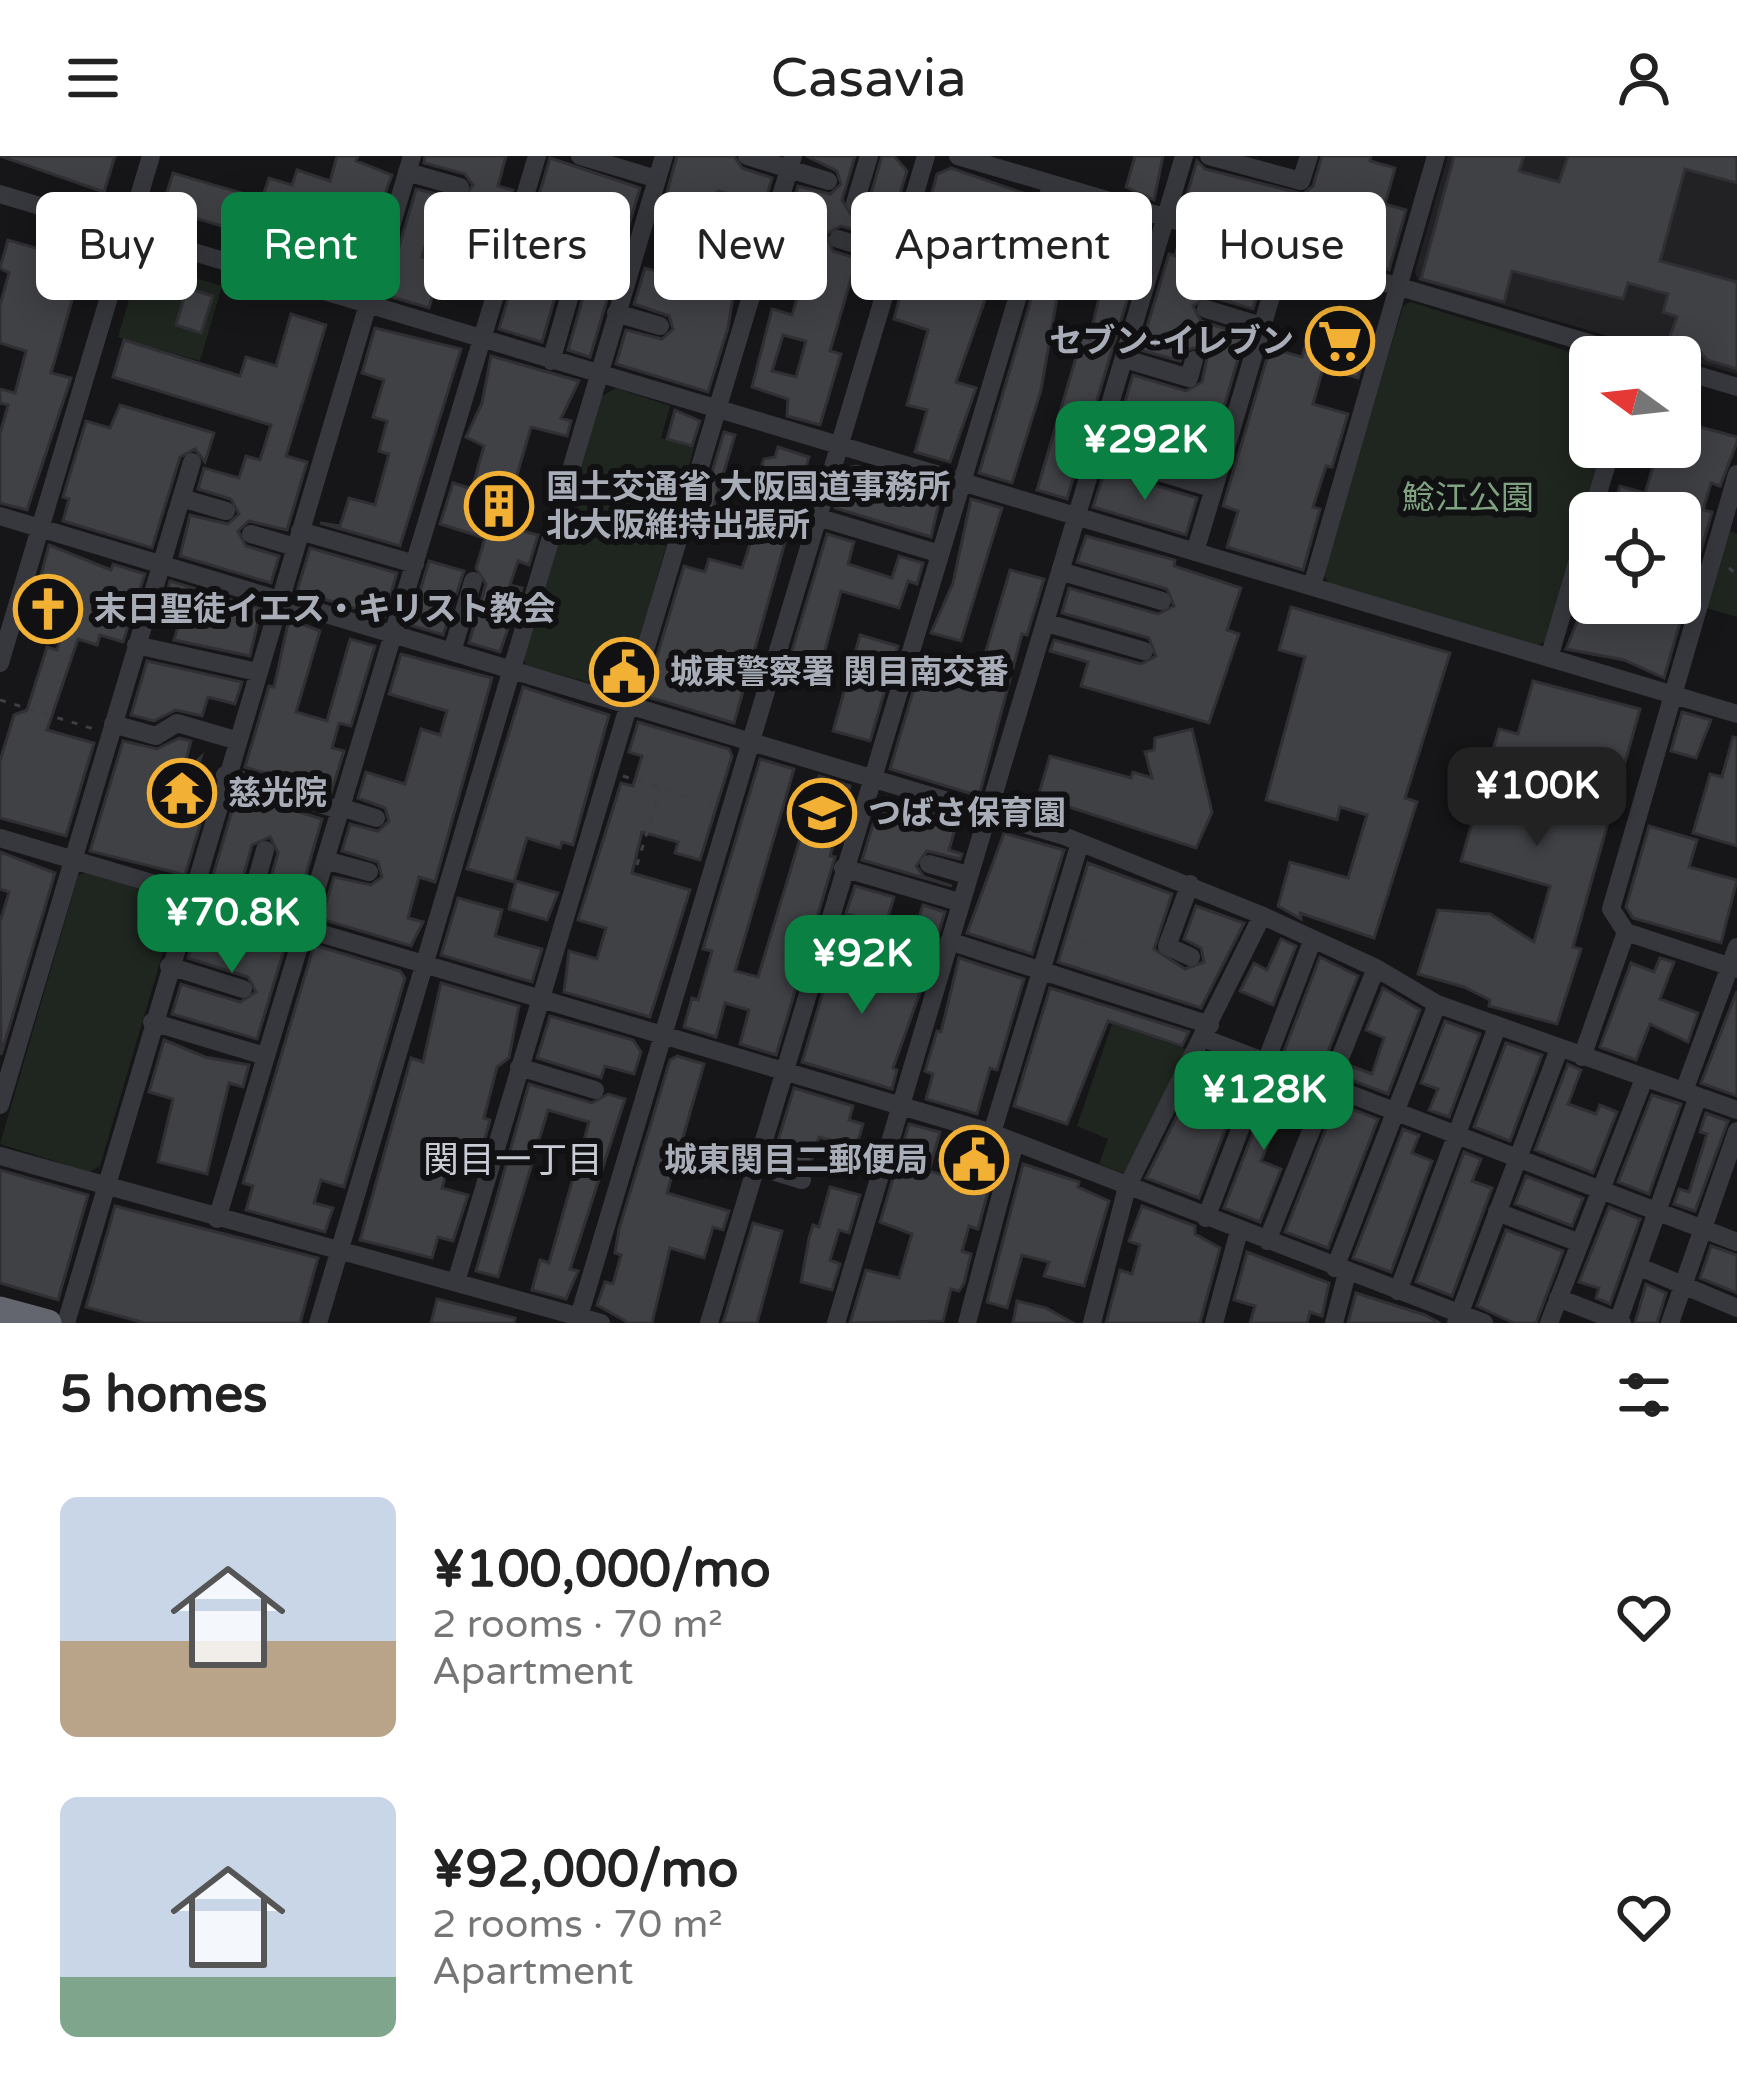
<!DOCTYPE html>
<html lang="en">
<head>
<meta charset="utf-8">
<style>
	body { margin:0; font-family:"Varela Round","Noto Sans JP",sans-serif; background:#f6f6f6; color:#222; height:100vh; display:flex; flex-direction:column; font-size:45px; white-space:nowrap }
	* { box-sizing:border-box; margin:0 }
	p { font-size:39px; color:#767676 }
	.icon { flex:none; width:66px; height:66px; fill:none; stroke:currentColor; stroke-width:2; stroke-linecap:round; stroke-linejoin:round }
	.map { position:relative; height:1167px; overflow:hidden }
	.details { display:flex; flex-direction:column; background:#fff; flex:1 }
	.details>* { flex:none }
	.guide { position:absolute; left:36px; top:36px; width:1665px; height:108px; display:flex; gap:24px }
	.needle { width:78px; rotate:285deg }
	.controls { position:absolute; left:1569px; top:180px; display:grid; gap:24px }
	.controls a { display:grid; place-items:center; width:132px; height:132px; border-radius:18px; background:#fff; box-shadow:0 6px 30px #0003; font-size:60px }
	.price { position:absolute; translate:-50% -102px; padding:0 27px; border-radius:24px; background:#0b8043; color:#fff; font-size:39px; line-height:78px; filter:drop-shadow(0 3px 6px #0008) }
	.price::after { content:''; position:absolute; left:50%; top:72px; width:36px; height:27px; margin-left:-18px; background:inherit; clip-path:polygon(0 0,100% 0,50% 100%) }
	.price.current { background:#222; color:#fff }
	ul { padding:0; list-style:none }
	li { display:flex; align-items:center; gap:36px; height:300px; padding:0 60px }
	li span { display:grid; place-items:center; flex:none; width:336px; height:240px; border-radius:18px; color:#555 }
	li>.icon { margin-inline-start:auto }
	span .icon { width:144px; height:144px; fill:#fffc; stroke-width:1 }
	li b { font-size:51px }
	h2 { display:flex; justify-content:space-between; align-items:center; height:144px; padding:0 60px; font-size:51px }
	.pill { padding:0 42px; border-radius:18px; background:#fff; box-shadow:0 6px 30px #0003; font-size:42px; line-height:108px }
	.pill.current { background:#0b8043; color:#fff }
	header { display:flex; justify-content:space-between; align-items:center; height:156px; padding:0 60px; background:#fff; font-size:54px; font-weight:600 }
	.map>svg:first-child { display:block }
	.built { fill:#222225 }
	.green { fill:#1e261f }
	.building { fill:#404145; stroke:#303034; stroke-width:3; fill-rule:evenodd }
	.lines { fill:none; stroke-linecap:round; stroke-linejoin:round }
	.path { stroke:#3d3f44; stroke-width:3; stroke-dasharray:6 9; stroke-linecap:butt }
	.minor { stroke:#37383d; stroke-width:18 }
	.highway { stroke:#63666e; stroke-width:27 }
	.labels { text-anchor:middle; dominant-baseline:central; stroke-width:12; stroke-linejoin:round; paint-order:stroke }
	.poi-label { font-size:33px; font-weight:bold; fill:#a8adb8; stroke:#111113; text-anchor:start }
	.park-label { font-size:33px; fill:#7fa381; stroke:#111113 }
	.neighbourhood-label { font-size:36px; fill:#c9ccd4; stroke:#111113 }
</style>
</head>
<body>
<header><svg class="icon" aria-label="menu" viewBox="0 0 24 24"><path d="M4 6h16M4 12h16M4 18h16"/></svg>Casavia<svg class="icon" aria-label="person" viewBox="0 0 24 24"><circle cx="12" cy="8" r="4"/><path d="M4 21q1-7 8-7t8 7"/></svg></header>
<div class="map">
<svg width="1737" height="1167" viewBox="0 0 1737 1167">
	<rect width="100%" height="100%" fill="#161618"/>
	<path class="built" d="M1448,0h289v218l-319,-94 -3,-8z"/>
	<path class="green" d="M140,106l82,24 -22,75 -82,-24z
		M1410,146l180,56 -14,58 14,5v26h14l-56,193 -14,7 -204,-62 -7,-11 80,-268z
		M616,232l54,18 -9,32 33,10 -61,214 -13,-4 -9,31 -85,-24 -4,-11 80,-258z
		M1729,375l8,3v83l-31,-9z
		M85,716l86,27 5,9 -76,258 -11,6 -89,-28 78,-268z
		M1112,868l79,27 -63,120 -6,2 -23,-9 9,-25 -31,-13z"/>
	<path class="building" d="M0,0h115l-11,36z
		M337,0h21l-2,5 36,14 -35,92 -195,-59 11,-35 89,26 7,-21 23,7 5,-15 33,11z
		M425,0h81l-8,30 15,4 -28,92 -35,-10 17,-58 -30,-10 -15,53 20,6 -13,45 -44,-13 31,-106 46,11 11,-15 -8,-11 -41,-11z
		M677,0h57l8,12 30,10 -8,27 -45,-14 -16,10 8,15 46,15 -4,12 -11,-3 -14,48 6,2 -6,38 -20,64 -92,-28 10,-34 36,9 11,-10 -4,-13 -35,-12 11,-36 38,11 14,-50 -37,-11z
		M806,0h49l-13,44 10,16 15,-8 15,-52h12l13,15 -21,68 -45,-13 -15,8 7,17 45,14 -5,16 -21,-6 -22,76 11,3 -21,71 -33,-9 1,-17 -36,-12 20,-78 20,6 9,-30 11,3 7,-23 -41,-12 4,-14 22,5 11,-10 -4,-13 -21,-8 8,-27 32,8 11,-10 -4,-13zM783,179l23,6 -10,36 -24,-6z
		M1135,0h28l-9,44 -28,-13z
		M1322,0h49l-1,5 25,7 -10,36 21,6 -17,60 -37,-11 2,-10 -171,-41 14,-47 8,8 98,25 10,-8z
		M1454,0h70l-5,15 40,11 9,-26h169v27l-52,-14 -25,92 77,21v87l-30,-9 -12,-15 -25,-9 7,-19 -14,-5 5,-18 -40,-11 -5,16 -111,-28 -8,31 -83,-23z
		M550,2l90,30 -50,169 -22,-7 19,-66 -8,-16 -18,8 -19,66 -43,-13z
		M951,12l75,26 -31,103 -8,-3 -31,88 20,6 -26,74 -35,-10 12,-42 -20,-5 21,-75 -34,-11 23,-86 54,21 8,-30 -26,-7 2,-10 -25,-7 7,-26z
		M1056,60l19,6 -2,7 37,12 6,-19 32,9 -81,268 -30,-9 45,-153 7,2 19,-77 -26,-8 -13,42 -11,-4 -17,98 -29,93 -33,-10z
		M55,81l31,15 -35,121 20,5 -44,132 -27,-7v-69l8,-29 -8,-2v-14l15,4 11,-42 -26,-8v-38l9,-32 -9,-5 8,-28 42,12z
		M1179,85l87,24 -13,44 -44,-13 -16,10 8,15 44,14 -40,137 -88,-27 -3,-6 19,-64 53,16 16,-9 5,-24 -8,-11 -14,3 -5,11 -40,-11 29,-96 6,2z
		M187,132l26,8 -12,37 -25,-8z
		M291,158l35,11 -40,131 21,6 -20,68 -38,-9 -11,10 8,15 33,10 -8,27 -91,-27 10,-41 38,9 11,-10 -8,-15 -33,-10 6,-21 35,10 7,-22 14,4 11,-35 -158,-48 11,-37 116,36 6,-19 30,9z
		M1313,165l56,17 -11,40 -35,-10 -10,36 35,10 -16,53 -6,-1 -13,41 7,2 -17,61 -76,-23 11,-36 -15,-5 47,-158 32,9z
		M375,172l86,21 -61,197 -80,-23 20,3 9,-28 26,7 14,-51 -10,-3 8,-30 -14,-4 11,-37 -22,-7z
		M491,200l88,25 -18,37 10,3 -4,15 -36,-9 -21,72 20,6 -7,26 15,4 -9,30 -11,-4 -8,24 12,3 -22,64 -31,-9 17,-59 -10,-16 9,-30 -45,-14 13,-41 19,6 12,-43 -18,-9 16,-34z
		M1680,235l13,4 -7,28 51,14v5l-17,44 -9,-3 -8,27 9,2 -48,166 -40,-18 -58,-11 19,-46h95l10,-45 -10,-3v-42h-68l8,-27 25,7 8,-26 -26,-8 4,-12h49z
		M120,249l94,28 -9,29 -10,-13 -15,8 -28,91 -89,-27 6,-22 -6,-2 23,-76 24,7z
		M675,254l25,11 -8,25 -25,-7z
		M724,276l11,3 -23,77 30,8 22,-61 11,-2 3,-10 31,10 -75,266 -89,-27 39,-130 21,6 4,-13 33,9 9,-27 -55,-15z
		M856,310l86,24 -11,47 -96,-29 12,-40z
		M1105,314l92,28 -11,37 -93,-28z
		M971,343l31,9 -41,133 -30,-8 22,-50z
		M827,378l27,8 -6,22 44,14 7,-22 24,7 -6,21 -9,-3 -9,27 -58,-17 -22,82 -31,-9z
		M1086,380l89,24 -1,6 67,22 -14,42 12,4 -30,89 -128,-37 7,-24 -38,-11 4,-11 87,24 15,-8 -7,-18 -87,-25 7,-25 89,26 16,-8 -7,-17 -90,-27z
		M49,389l62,25 2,-6 32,10 -22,68 -23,-7 -3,10 -19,-6 -31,91 47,13 -28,93 -66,-18v-57l14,-46 13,-5 20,-63 10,3 7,-24 -34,-10z
		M310,392l87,25 -13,44 -87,-26z
		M429,405l35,10 -21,64 -33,-10z
		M1010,414l34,9 -17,56 -5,-1 -43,162 -89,-27 28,-94 6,1 4,-15 52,10z
		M170,425l91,28 -11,47 -76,-16 6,-20 -19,-6z
		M1291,451l159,46 -45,145 12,4 -43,136 -74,-25 1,6 -23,-13 12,-44 58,16 19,-63 -27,-8 -3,13 -71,-20 39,-143 -26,-7z
		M289,463l31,12 -24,81 31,9 23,-82 25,7 -24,80 -12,-3 -7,25 12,3 -13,42 -86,-26 24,-81 5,1z
		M860,479l38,11 -28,95 -37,-10z
		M401,498l91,24 -57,204 -16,-5 -11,41 15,4 -12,24 -90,-27 13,-42 37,8 11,-8 -4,-15 -36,-11 8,-27 28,7 11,-10 -4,-13 -27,-10 8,-26 39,12 16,-55 19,6 7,-24 -58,-17z
		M147,505l95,21 -7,22 -27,-7 -6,19 -26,-6 -22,11 -23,-6z
		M1533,525l107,28 -67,238 8,2 -24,75 -68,-18 1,-6 -26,-13 -46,-13 20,-64 52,4 44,28 16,-56 -89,-25 38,-132 19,5z
		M523,531l86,28 -36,130 -11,-3 -2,6 -33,-10 -13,44 -47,-13z
		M1682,556l29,8 -15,38 -25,-7z
		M638,566l91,27 3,7 -32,104 -25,-7 3,-11 -36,-10 -10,41 58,17 -40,127 -86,-25 5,-41 28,8 9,-31 -28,-8 43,-137 12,3 9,-30 -13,-4z
		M1192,573l20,83 -16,36 -158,-51 12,-41 81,22 2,-6 19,6 -7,-26 9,-2 1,-12z
		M1733,581l4,1v108l-44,-13 17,-59 12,3z
		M179,582l12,3 -9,34 19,-18 -8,26 10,3 -11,37 8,2 -15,50 -95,-24 33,-110 34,8z
		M760,603l34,10 -59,202 23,6 61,-201 31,10 -20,70 5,1 -59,198 -36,-11 9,-34 -24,-7 -9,34 -32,-10 8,-29 6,2 14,-49 -9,-2z
		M237,637l85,26 -27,93 -31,-10 14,-49 -8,-16 -18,8 -14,50 -28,-9z
		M887,641l62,19 -2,7 9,2 -7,25 13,4 -2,5 -33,-8 -11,15 8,11 28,9 -90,-26 18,-58z
		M1649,670l48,14 -8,27 48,13 -16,63 -88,-25 -7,-11z
		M1004,677l60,17 -32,104 -65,-21z
		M0,696l55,21 -54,182 -1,-133 9,-30 -9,-3z
		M1088,707l84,31 -18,55 31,20 19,-7 -3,-14 -17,-9 12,-33 48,17 -43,85 -143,-46z
		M516,725l42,12 -11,27 -38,-11z
		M855,730l39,11 -10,33 28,9 11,-34 22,7 -13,43 -49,-14 -3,-16 -34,-12z
		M458,742l44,12 -7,26 47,13 -10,33 -91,-27z
		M202,756l36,11 -3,8 52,9 -30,99 -85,-25 9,-30 59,18 16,-10 -8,-15 -60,-19z
		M839,783l32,9 -1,10 8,8 46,15 -31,87 4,2 -5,19 -90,-27z
		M1281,783l15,7 -23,59 -33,-14 14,-28 13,7z
		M314,789l86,26 5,7 -61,209 -23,-7 -7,23 19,5 -8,24 -79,-22 7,-24 -10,-3z
		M1320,801l38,19 -37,93 -38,-15z
		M959,802l65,21 -27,91 -7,-2 -13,46 -51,-15 7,-25 -8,-3 12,-40 4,1z
		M1660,802l14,4 -14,37 38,14 -10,29 -38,-18 -14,36 -36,-13 31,-84 23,9z
		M441,827l78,23 -10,52 -12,9 -13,51 6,2 -9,33 -27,-7 -12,42 26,7 -15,46 -15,-4 -6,21 -72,-18 51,-182 12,4z
		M1050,832l139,44 -7,14 -74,-25 -41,103 -53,-18z
		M1383,832l37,22 -32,84 -42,-16 5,-12 21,8 12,-36 -18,-8z
		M1737,835v105l-36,-13z
		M550,860l83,24 8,12 -7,22 -29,-8 -4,12 -64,-20z
		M1445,865l35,13 -31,83 -20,-7 9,-21 -17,-6z
		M164,884l41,17 44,8 -6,22 -14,-4 -22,91 -49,-12 15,-63 -24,-7z
		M1506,887l36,12 -32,86 -36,-14z
		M1208,898l40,16 -49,128 -53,-20z
		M677,900l27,8 -37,129 62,18 -6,19 -10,-3 -9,31 -34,-10 -18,75h-23l-32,-18 8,-23 8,2 8,-29 -6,-2 4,-24 51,-169z
		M1568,908l13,6 -13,34 28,10 4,-9 17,7 -24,61 -58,-23z
		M1274,923l37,15 -11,28 -20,-8 -19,47 20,8 -21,53 -36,-14z
		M529,928l63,19 16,-9 17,5 -55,170 8,2 -12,28 -34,-9 8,-30 9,3 40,-141 -41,-12 -50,167 -22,-6z
		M794,932l59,18 -4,14 14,4 -7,23 -37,-10 -10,32 -36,-12z
		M1652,939l29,9 -32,90 -31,-12z
		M1336,947l42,16 -50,129 -43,-16z
		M1706,957l22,8 -33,90 -21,-7 5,-15 10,3 18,-58 -7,-2z
		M909,968l31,8 -11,39 27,8 5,1 4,-18 17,5 7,-21 10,4 -21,79 -9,-3 -7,25 9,3 -7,29 -5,8 -8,-2 -8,32 -93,2 16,-53 33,8 13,-44 -32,-12z
		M1403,973l16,6 -7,18 20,8 -41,111 -38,-14z
		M1464,996l17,7 -9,22 20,7 -40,108 -36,-14z
		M1023,1008l56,18 -1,5 31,14 -25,85 -40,-10 5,-14 -27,-7 -15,53 -20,-6z
		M0,1014l88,25 -30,105 -58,-17z
		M1526,1020l57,22 -11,28 -57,-22z
		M830,1031l30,8 -11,38 -10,-3 -9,30 10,4 -8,26 -31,-8 8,-44 4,-13 6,2z
		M115,1050l203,52 -18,65h-155l-59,-16z
		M1142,1050l53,20v8l25,14 -20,75h-94l14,-53 12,4 8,-29 -11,-4z
		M1609,1051l31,12 -30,85 -14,-6 3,-10 -20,-6z
		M753,1067l29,8 -25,92h-34z
		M1506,1074l57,21 -27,72h-22l-37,-17z
		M1711,1090l26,9v38l-37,-15z
		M1247,1096l82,31 -7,33 -12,-4 -3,11h-57l5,-17 -21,-6z
		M1646,1128l20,9 -9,30h-22z
		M1356,1137l69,22 15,8h-92z
		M437,1143l78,19 -1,5h-83z
		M1017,1145l29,7 27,15h-60z"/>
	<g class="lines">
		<path class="path" d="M1729,412l8,7
			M0,544l97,30
			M623,620l88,28
			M637,709l23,-75
			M1067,781l19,7"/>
		<path class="minor" d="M580,0l77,23
			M747,0l81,25
			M958,0l678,201
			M1209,0l92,25 8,-25
			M407,16l53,15
			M0,38l1737,520
			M855,47l14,-47
			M716,48l86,27
			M838,83l57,17
			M1206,153l56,17
			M616,157l44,13
			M1125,203l64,19 5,-18
			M551,205l23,-80
			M1680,214l57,17
			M1099,298l115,35
			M1737,318l-126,435 15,23 111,37
			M181,342l45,13
			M1592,357l20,-66
			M0,360l1064,320 197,79 115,53 61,36 300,106
			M817,361l120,36
			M300,375l115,33
			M251,378l44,13
			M1195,396l88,-296
			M1063,416l99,29
			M1312,430l124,-430
			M1047,467l97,28
			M136,489l121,27
			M452,496l21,-71
			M1549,502l41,-139
			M0,507l151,-507
			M113,568l43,12 21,-13 58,17
			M225,619l114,35
			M340,651l36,11
			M0,682l992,295 492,190
			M325,704l44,12
			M929,708l39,11
			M843,712l116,34
			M1190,728l-23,62 24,11
			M248,754l17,-60
			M828,766l43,13
			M949,785l261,84
			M883,798l57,18
			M169,810l74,23
			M152,866l113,34
			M1203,882l534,204
			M1582,901l44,-125
			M519,911l76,23
			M1684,935l53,-144
			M0,949l192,-643
			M992,977l87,-287
			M0,1000l601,167
			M755,1010l47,14
			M1497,1056l83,31
			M1206,1062l107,-279
			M217,1063l320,-1063
			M1267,1085l109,-273
			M1640,1111l97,41
			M1335,1112l102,-264
			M456,1126l337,-1126
			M1398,1135l99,-264
			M1558,1142l64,25
			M1618,1166l80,-226
			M66,1167l346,-1167
			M318,1167l346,-1167
			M577,1167l349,-1167
			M709,1167l342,-1137
			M836,1167l348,-1167
			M967,1167l48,-181
			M1092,1167l35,-136 135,-271
			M1214,1167l25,-92
			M1334,1167l13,-50
			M1456,1167l103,-274
			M1549,1167l95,-244
			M1670,1167l67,-192"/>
		<path class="highway" d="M0,1154l48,13"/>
	</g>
	<defs>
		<g id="supermarket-ring" transform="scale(3.45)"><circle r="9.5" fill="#111113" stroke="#f2b134" stroke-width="1.5"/><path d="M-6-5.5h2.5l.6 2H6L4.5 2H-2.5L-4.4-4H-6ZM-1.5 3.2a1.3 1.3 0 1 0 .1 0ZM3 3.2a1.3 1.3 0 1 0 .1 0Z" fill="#f2b134"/></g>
		<g id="building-ring" transform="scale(3.45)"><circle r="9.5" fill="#111113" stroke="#f2b134" stroke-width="1.5"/><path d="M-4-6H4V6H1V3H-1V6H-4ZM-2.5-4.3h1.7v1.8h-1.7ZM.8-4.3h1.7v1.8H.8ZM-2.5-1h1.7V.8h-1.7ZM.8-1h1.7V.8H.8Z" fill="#f2b134"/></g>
		<g id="church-ring" transform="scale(3.45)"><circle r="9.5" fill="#111113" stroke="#f2b134" stroke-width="1.5"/><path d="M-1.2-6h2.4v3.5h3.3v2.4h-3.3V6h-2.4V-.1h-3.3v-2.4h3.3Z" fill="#f2b134"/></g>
		<g id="civic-ring" transform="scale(3.45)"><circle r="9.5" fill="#111113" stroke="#f2b134" stroke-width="1.5"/><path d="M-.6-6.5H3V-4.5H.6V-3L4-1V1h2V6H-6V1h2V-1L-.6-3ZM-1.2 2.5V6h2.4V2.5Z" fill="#f2b134"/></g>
		<g id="temple-ring" transform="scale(3.45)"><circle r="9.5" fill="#111113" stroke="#f2b134" stroke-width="1.5"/><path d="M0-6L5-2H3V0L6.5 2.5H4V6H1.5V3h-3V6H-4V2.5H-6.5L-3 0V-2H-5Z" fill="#f2b134"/></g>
		<g id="school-ring" transform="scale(3.45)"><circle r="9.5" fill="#111113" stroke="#f2b134" stroke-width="1.5"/><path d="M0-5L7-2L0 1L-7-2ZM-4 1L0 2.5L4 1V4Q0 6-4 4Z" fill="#f2b134"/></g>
	</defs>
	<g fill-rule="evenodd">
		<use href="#supermarket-ring" x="1340" y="185"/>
		<use href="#building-ring" x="499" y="350"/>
		<use href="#church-ring" x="48" y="453"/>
		<use href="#civic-ring" x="624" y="516"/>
		<use href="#temple-ring" x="182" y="637"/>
		<use href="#school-ring" x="822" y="657"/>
		<use href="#civic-ring" x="974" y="1004"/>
	</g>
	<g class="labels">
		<g class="poi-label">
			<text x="1294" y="185" text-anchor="end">セブン-イレブン</text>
			<text x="546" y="331">国土交通省 大阪国道事務所<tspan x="546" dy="38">北大阪維持出張所</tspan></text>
			<text x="94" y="453">末日聖徒イエス・キリスト教会</text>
			<text x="670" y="516">城東警察署 関目南交番</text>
			<text x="228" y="637">慈光院</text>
			<text x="868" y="657">つばさ保育園</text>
			<text x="928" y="1004" text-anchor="end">城東関目二郵便局</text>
		</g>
		<g class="park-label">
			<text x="1468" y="342">鯰江公園</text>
		</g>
		<g class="neighbourhood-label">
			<text x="513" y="1004">関目一丁目</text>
		</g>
	</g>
</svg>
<div class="controls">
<a><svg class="needle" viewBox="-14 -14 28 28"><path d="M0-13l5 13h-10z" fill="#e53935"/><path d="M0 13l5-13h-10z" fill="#767676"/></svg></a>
<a><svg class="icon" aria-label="locate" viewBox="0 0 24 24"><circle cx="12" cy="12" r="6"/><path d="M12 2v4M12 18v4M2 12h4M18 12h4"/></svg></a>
</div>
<b class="price" style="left:1145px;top:347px">¥292K</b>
<b class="price current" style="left:1537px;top:693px">¥100K</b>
<b class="price" style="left:232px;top:820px">¥70.8K</b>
<b class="price" style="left:862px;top:861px">¥92K</b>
<b class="price" style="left:1264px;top:997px">¥128K</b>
<div class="guide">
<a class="pill">Buy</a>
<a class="pill current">Rent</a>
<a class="pill">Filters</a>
<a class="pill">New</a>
<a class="pill">Apartment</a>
<a class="pill">House</a>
</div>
</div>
<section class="details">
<h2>5 homes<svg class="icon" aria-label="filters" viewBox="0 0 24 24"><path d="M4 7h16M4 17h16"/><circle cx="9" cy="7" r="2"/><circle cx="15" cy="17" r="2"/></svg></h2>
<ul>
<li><span style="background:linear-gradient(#c9d6e8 60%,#b9a48a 0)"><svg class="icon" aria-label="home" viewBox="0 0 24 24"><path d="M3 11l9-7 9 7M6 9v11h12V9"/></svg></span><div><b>¥100,000/mo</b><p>2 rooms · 70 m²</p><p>Apartment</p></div><svg class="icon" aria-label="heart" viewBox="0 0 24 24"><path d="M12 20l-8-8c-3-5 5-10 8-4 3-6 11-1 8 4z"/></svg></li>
<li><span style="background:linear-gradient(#c9d6e8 75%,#7fa58c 0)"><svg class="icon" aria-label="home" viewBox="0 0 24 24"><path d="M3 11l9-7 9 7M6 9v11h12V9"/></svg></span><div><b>¥92,000/mo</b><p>2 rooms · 70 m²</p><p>Apartment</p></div><svg class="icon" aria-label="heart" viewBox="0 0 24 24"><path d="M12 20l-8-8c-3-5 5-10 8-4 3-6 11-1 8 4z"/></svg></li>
</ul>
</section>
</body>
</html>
